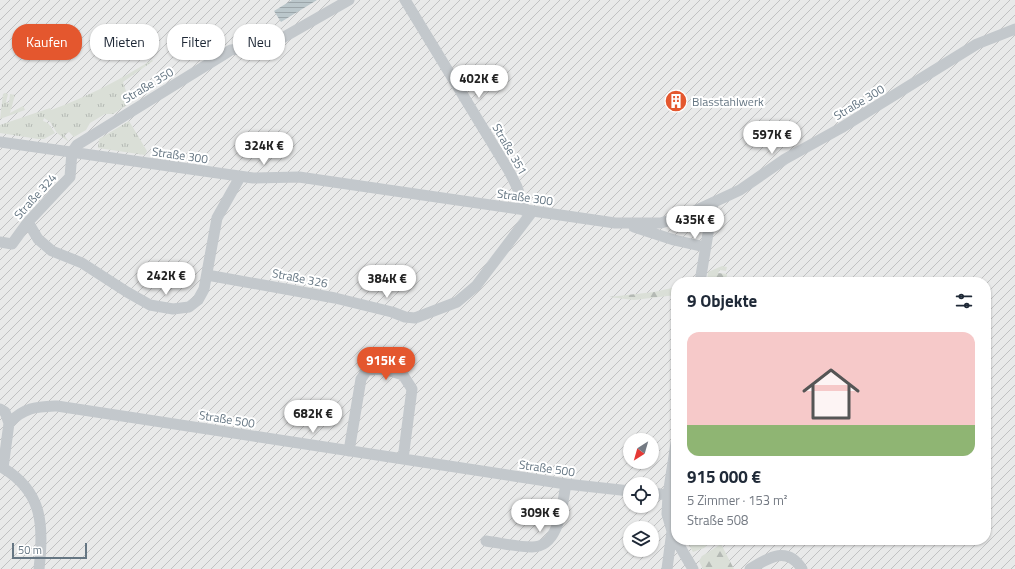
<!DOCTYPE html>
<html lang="de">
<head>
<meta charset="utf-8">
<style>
	body { margin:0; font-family:"Titillium Web",sans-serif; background:#f2f2f3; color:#1f2937; height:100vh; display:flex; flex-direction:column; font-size:15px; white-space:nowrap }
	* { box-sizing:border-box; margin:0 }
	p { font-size:13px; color:#747a83 }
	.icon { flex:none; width:22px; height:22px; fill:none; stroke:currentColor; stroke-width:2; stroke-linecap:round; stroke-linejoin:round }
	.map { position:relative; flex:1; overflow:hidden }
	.panel { position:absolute; left:671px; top:277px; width:320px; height:268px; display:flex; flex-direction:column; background:#fff; border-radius:16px; box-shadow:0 1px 3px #0004 }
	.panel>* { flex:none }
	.top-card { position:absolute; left:12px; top:24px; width:380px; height:36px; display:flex; gap:8px }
	.needle { width:26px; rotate:217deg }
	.controls { position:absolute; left:623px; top:433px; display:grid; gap:8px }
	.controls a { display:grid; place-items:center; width:36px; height:36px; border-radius:50%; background:#fff; box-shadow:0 1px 3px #0004; font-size:20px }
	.scale { position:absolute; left:12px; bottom:10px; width:75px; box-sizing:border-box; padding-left:4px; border:2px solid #657683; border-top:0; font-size:11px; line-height:14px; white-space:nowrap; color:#657683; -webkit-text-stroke:3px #fff; paint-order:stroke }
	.price { position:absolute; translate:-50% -34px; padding:0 9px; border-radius:14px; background:#fff; color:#222; font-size:13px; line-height:26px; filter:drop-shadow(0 1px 2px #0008) }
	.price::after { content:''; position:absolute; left:50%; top:24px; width:12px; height:9px; margin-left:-6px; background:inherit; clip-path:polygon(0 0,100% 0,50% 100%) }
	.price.on { background:#e4572e; color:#fff }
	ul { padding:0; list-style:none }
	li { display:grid; align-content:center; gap:8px; height:212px; padding:0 16px }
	li span { display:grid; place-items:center; height:124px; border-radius:12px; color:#555 }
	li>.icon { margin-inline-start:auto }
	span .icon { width:72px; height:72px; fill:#fffc; stroke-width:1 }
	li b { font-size:17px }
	h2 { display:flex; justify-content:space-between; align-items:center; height:48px; padding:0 16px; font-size:17px }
	.chip { padding:0 14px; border-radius:16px; background:#fff; box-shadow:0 1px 3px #0004; font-size:14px; line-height:36px }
	.chip.on { background:#e4572e; color:#fff }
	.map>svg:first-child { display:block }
	.industrial { fill:url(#industrial-furrows); fill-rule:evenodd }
	.grass { fill:url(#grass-tufts) }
	.forest { fill:url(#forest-firs) }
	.water { fill:url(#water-rules) }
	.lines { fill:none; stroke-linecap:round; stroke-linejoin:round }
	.minor { stroke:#c3c8cc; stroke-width:11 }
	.labels { text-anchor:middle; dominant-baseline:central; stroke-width:4; stroke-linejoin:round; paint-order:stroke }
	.street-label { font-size:12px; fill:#657683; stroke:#fff }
	.poi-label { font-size:12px; fill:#657683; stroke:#fff; text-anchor:start }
</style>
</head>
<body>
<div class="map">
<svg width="1015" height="569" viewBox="0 0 1015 569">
	<defs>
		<pattern id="industrial-furrows" width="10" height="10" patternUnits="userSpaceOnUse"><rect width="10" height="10" fill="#e8e9e9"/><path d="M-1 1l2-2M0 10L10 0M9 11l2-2" fill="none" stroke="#c0c1c2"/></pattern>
		<pattern id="grass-tufts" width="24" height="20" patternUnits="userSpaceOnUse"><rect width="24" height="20" fill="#dadfd7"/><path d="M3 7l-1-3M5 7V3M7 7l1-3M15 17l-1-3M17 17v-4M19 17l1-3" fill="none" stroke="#b4b9b4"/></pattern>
		<pattern id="forest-firs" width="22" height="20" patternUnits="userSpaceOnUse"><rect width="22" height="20" fill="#dadfd7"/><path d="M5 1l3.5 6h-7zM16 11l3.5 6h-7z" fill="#b4b9b4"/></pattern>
		<pattern id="water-rules" width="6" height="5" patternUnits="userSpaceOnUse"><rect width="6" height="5" fill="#bbc7cb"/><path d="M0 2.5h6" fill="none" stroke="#9ca6aa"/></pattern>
	</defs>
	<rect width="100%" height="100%" fill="#fafaf8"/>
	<path class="industrial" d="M0,0h1015v569h-1015zM676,282h310v258h-310zM630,440h22v22h-22zM630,484h22v22h-22zM630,528h22v22h-22z"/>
	<path class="grass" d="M152,60l1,1 -30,21 7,21 -17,11h-8l-15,9 -4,7 -12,7 -5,-5 -5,3 5,7 -12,-9 -7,-11 -6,-4 -1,3 5,2 7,10 -11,6h-6l-38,-6v-8l50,-17 1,2c36,-13 68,-30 101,-50z
		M5,93l3,1 -2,8 3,1 1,-9 5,1 -5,18 13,-7 2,4 -25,9 3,-25z
		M129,121l18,30 -2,4 -47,-7 1,-9z"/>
	<path class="forest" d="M722,266l5,1 -1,4 -6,-1 -2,3 9,1 -1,8 -19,-1 1,-9z
		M676,287v8l-42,5 -25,-3 45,-5z
		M686,540h25v1l-7,7 -11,4z
		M721,544l13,25h-31l-4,-8 3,-5z"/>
	<path class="water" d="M292,0h25l-36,22 -7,-11z"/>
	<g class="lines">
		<path class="minor" d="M405,0l104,171 8,16 8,24
			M0,142l253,36 46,-1 316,46h46l25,-8 54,-25 45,-31 56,-31 136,-84 38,-15
			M28,222l10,17 14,12 30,12 45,29 23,13 23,4 16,-2 9,-7 6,-11 13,-71 23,-41
			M634,227l40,13 31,7
			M0,242l12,2 16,-22 42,-45 2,-25 5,-7 154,-95 39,-5 79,-45
			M207,275l128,23 57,14 13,5 10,1 42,-16 19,-16 56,-74
			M700,282l13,-79
			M0,409l5,3 4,11
			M9,423c16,-16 27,-16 48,-17l509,78 64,7
			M9,423l-6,45c40,24 41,58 36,101
			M349,451l12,-72 6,-9 17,-1 19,6 9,14 -9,70
			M652,493l16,2
			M676,540l17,29
			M486,541c15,2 31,6 46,6 28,0 30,-43 34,-63
			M667,569l5,-38 -5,-17 1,-19 8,-52
			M750,569c18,-11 37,-24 52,0"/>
	</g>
	<defs>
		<g id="building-disc" transform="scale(1.15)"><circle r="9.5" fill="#e4572e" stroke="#fff"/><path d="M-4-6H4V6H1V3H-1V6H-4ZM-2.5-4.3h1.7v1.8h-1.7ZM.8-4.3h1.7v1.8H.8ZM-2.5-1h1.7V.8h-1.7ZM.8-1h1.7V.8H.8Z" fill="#fff"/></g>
	</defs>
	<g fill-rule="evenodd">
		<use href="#building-disc" x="676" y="101"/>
	</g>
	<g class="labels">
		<g class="street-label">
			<text transform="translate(148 85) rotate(-31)">Straße 350</text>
			<text transform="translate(859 102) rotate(-31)">Straße 300</text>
			<text transform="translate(510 149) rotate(60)">Straße 351</text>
			<text transform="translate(180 155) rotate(8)">Straße 300</text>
			<text transform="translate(35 196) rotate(-48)">Straße 324</text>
			<text transform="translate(525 197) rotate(8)">Straße 300</text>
			<text transform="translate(300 278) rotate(11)">Straße 326</text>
			<text transform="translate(227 419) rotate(9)">Straße 500</text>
			<text transform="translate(547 468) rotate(8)">Straße 500</text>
		</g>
		<g class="poi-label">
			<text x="692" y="101">Blasstahlwerk</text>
		</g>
	</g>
</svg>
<div class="controls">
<a><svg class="needle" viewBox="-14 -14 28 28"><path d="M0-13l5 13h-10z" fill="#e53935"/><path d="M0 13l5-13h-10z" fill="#747a83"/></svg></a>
<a><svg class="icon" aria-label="locate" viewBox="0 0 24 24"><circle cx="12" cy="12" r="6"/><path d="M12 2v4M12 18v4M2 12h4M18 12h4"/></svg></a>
<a><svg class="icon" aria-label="layers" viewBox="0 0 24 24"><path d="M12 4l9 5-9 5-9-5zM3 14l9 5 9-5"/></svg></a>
</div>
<div class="scale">50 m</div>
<b class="price" style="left:479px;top:99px">402K €</b>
<b class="price" style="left:772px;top:155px">597K €</b>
<b class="price" style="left:264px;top:166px">324K €</b>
<b class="price" style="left:695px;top:240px">435K €</b>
<b class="price" style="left:166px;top:296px">242K €</b>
<b class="price" style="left:387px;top:299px">384K €</b>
<b class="price on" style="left:386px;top:381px">915K €</b>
<b class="price" style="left:313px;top:434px">682K €</b>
<b class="price" style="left:540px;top:533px">309K €</b>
<div class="top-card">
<a class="chip on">Kaufen</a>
<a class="chip">Mieten</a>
<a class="chip">Filter</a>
<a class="chip">Neu</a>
</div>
<section class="panel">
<h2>9 Objekte<svg class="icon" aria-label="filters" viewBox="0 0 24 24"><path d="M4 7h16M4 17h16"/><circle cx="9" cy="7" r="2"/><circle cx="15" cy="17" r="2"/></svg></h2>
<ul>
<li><span style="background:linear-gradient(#f6c9c9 75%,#8fb573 0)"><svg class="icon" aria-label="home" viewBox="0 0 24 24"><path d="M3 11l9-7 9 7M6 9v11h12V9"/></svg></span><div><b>915 000 €</b><p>5 Zimmer · 153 m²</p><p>Straße 508</p></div></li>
</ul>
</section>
</div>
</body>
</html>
